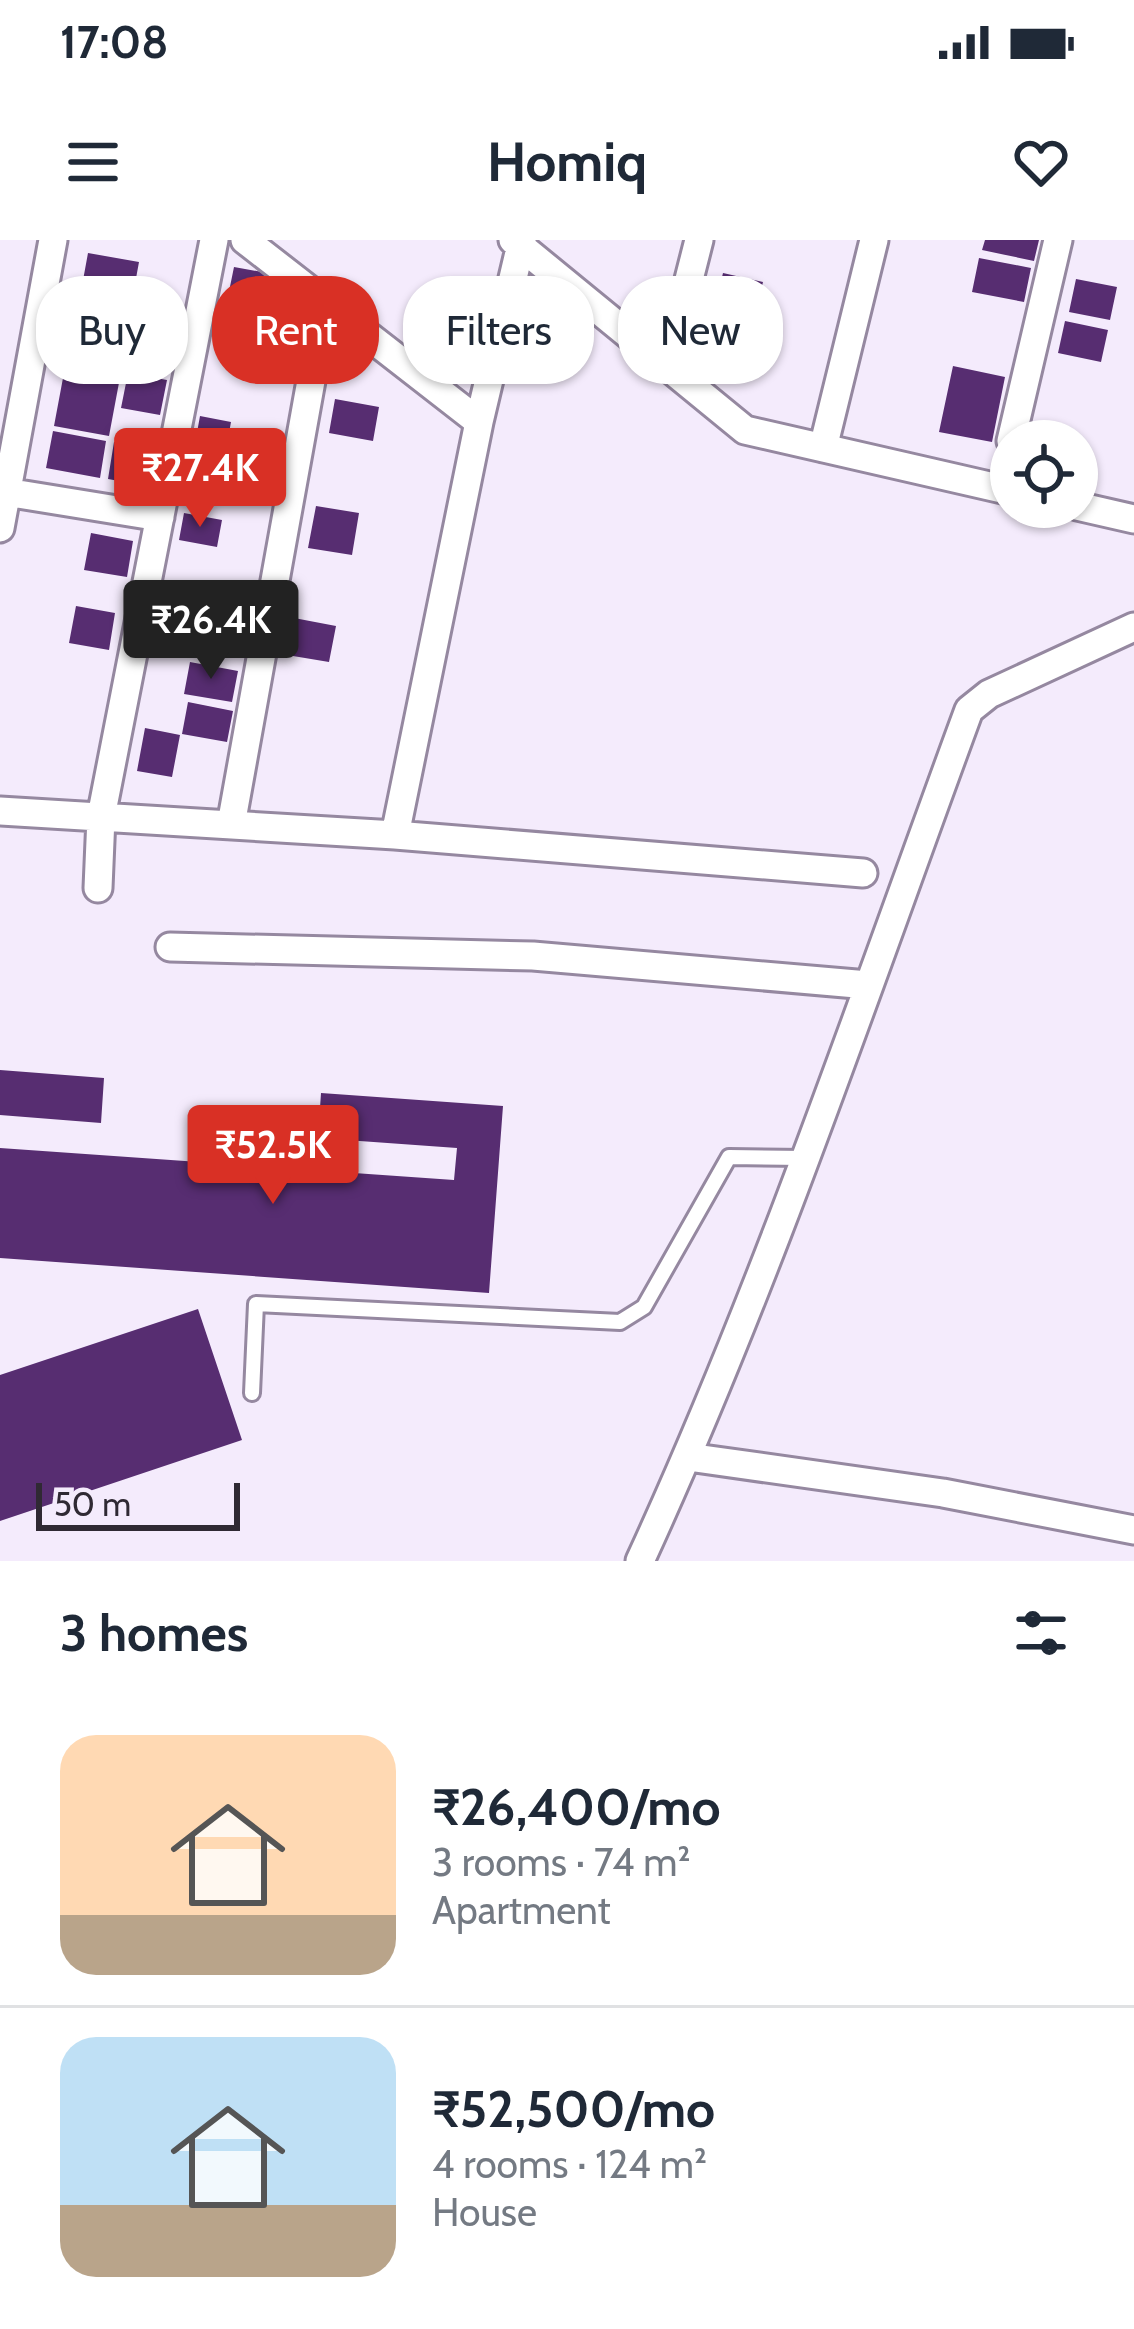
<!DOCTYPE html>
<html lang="en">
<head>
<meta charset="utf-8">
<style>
	body { margin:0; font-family:Cabin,sans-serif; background:#f6f6f7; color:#1f2937; height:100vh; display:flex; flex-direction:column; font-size:45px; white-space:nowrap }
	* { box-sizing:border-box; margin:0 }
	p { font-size:39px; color:#747a83 }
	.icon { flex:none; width:66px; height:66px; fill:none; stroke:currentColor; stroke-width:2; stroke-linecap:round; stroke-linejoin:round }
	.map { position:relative; height:1321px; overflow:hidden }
	.side { display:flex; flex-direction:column; background:#fff; flex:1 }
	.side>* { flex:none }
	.banner { position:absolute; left:36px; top:36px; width:1062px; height:108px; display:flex; gap:24px }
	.tools { position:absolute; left:990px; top:180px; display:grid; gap:24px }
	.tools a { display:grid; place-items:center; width:108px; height:108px; border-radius:50%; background:#fff; box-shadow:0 3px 9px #0004; font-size:60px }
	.scale { position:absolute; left:36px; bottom:30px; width:204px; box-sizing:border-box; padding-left:12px; border:6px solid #2f2933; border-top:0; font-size:33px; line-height:42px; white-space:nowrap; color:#2f2933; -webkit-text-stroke:9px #f4ebfc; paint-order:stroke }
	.price { position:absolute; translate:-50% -102px; padding:0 27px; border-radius:12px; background:#d93025; color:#fff; font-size:39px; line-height:78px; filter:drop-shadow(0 3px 6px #0008) }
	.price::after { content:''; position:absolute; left:50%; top:72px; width:36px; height:27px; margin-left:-18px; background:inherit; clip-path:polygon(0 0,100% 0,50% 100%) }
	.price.selected { background:#222; color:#fff }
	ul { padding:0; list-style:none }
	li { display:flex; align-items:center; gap:36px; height:300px; padding:0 60px }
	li+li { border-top:3px solid #e0e1e3 }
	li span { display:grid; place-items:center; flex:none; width:336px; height:240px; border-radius:36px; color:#555 }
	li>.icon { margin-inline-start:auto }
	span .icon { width:144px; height:144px; fill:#fffc; stroke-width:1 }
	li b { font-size:51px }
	h2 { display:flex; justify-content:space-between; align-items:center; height:144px; padding:0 60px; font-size:51px }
	.tag { padding:0 42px; border-radius:48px; background:#fff; box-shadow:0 3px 9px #0004; font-size:42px; line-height:108px }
	.tag.selected { background:#d93025; color:#fff }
	.status { display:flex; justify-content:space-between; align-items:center; height:84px; padding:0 60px; background:#fff; direction:ltr }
	.status svg { height:33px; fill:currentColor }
	header { display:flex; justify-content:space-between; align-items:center; height:156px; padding:0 60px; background:#fff; font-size:54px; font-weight:700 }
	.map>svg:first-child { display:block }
	.building { fill:#572d71 }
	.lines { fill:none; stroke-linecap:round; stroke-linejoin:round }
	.service-casing { stroke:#9588a0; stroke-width:20 }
	.minor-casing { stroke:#9588a0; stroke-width:33 }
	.service { stroke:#fff; stroke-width:14 }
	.minor { stroke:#fff; stroke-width:27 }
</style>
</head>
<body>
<div class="status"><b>17:08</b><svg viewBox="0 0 49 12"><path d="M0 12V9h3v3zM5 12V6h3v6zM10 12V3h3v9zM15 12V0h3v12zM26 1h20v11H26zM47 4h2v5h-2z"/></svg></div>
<header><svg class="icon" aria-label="menu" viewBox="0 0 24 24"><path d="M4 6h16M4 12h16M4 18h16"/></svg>Homiq<svg class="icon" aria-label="heart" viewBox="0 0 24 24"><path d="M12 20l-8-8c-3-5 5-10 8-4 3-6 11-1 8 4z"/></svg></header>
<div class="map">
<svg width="1134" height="1321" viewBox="0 0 1134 1321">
	<rect width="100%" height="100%" fill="#f4ebfc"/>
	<path class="building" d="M985,0h54l-5,21 -52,-11z
		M88,13l51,9 -13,71 -51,-9z
		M979,18l52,10 -7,34 -52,-10z
		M234,27l34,6 -9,55 -36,-7z
		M723,33l40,9 -9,37 -40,-9z
		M1076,39l41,8 -7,33 -41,-8z
		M715,74l37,9 -11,47 -38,-8z
		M1065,81l43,9 -7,32 -43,-9z
		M66,122l55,10 -12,64 -55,-10z
		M953,126l52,11 -13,65 -53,-10z
		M128,133l39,7 -7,35 -39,-7z
		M335,159l44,8 -6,34 -44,-8z
		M200,176l31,6 -4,22 -31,-6z
		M53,191l53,10 -6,37 -54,-10z
		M114,202l46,9 -7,36 -45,-8z
		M316,266l43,7 -7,42 -44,-7z
		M184,273l38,7 -5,27 -38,-7z
		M91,293l42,8 -6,36 -43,-7z
		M76,366l39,7 -6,37 -40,-7z
		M294,378l42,8 -7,36 -42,-7z
		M190,422l48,9 -6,31 -48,-8z
		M188,462l45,9 -6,31 -45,-8z
		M145,488l35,7 -8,42 -35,-6z
		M0,830l104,8 -3,45 -101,-8z
		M321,853l182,13 -14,187 -489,-35v-110l454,32 3,-32 -139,-10z
		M198,1069l44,131 -242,81v-146z"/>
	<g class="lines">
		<g class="service-casing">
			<path id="service" d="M252,1153l4,-89 364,18 24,-15 85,-150 75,1"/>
		</g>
		<g class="minor-casing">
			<path id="minor" d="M245,0l234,182
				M513,0l232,190 266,61
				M522,0l-43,182 -84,413 468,38
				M667,126l32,-126
				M1011,201l47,-201
				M823,208l51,-208
				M0,251l160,26
				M1077,266l57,13
				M0,288l53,-288
				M0,571l395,24
				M231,585l94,-522
				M98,648l3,-71 113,-577
				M170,707l363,9 335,29
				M688,1217l255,36 191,37
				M640,1321c127,-276 224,-566 329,-851l20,-16 145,-67"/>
		</g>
		<use href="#service" class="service"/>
		<use href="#minor" class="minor"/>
	</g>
</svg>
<div class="tools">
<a><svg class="icon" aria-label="locate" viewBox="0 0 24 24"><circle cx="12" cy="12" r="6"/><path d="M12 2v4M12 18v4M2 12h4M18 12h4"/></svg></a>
</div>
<div class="scale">50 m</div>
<b class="price" style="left:200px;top:290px">₹27.4K</b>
<b class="price selected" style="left:211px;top:442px">₹26.4K</b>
<b class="price" style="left:273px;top:967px">₹52.5K</b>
<div class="banner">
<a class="tag">Buy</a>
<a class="tag selected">Rent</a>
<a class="tag">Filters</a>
<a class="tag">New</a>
</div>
</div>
<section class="side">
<h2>3 homes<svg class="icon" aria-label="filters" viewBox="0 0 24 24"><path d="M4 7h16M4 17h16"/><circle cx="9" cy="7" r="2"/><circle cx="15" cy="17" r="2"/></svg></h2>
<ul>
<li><span style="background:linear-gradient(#ffd9b3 75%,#b9a48a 0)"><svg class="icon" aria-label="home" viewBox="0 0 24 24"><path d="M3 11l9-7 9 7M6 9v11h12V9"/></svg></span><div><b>₹26,400/mo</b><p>3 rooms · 74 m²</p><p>Apartment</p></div></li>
<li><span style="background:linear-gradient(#bfe0f5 70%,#b9a48a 0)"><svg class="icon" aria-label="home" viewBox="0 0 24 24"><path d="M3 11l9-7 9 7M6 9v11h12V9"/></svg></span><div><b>₹52,500/mo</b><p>4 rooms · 124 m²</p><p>House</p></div></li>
</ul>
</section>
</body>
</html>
